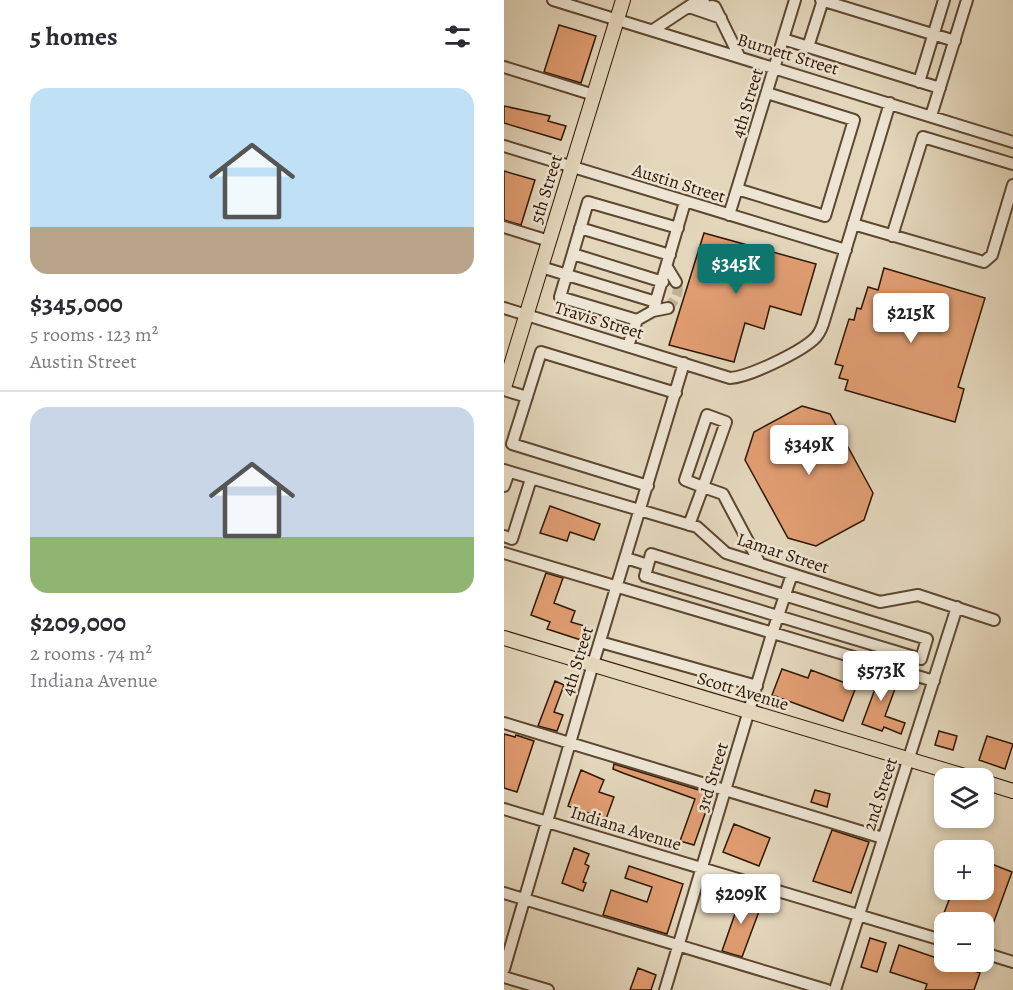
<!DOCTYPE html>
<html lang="en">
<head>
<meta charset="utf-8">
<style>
	body { margin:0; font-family:Alegreya,serif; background:#f7f7f7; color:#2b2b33; height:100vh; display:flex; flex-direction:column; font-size:22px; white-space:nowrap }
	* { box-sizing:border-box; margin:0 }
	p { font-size:20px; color:#7c7c81 }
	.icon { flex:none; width:33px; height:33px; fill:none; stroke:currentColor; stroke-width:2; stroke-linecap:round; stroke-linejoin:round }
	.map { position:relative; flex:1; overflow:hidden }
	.panel { display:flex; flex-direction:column; background:#fff; width:504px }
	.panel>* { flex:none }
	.tools { position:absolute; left:430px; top:768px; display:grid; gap:12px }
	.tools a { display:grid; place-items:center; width:60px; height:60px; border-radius:12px; background:#fff; box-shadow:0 3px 9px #0003; font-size:30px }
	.price { position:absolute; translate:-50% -51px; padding:0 14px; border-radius:6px; background:#fff; color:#222; font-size:20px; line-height:39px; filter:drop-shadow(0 2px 3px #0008) }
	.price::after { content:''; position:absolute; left:50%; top:36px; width:18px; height:14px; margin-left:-9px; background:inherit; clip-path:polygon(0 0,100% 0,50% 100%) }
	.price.current { background:#0f766e; color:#fff }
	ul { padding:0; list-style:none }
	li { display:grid; align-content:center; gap:12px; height:318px; padding:0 30px }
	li+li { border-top:2px solid #e1e1e2 }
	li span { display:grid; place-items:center; height:186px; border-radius:18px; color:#555 }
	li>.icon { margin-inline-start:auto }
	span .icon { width:108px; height:108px; fill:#fffc; stroke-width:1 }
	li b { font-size:26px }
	h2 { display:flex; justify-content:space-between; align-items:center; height:72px; padding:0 30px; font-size:26px }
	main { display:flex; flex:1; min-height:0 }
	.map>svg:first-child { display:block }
	.building { fill:#e19d72; stroke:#2f1702; stroke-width:1.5 }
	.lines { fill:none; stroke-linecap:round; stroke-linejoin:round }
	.minor-tunnel { stroke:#bfb096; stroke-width:10; stroke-dasharray:10 5; stroke-linecap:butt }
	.minor-casing { stroke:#5c4730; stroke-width:14 }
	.major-casing { stroke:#2f1702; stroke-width:16 }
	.minor { stroke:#ede4d3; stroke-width:10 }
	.major { stroke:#e3d6bb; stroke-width:14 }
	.labels { text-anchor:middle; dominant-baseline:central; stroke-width:5; stroke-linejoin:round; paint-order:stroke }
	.street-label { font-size:18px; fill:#2f1702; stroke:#ede4d3 }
</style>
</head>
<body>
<main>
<section class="panel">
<h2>5 homes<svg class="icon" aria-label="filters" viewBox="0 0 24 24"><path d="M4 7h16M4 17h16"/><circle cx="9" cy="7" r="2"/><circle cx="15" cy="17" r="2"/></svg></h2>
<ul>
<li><span style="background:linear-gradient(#bfe0f5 75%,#b9a48a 0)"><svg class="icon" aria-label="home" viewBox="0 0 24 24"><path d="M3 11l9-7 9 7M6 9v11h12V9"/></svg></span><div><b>$345,000</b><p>5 rooms · 123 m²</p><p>Austin Street</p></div></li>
<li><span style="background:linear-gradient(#c9d6e8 70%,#8fb573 0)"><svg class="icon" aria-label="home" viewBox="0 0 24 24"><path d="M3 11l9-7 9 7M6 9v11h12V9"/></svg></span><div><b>$209,000</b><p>2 rooms · 74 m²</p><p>Indiana Avenue</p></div></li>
</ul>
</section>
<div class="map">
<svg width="509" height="990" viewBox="0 0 509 990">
	<rect width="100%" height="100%" fill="#e3d6bb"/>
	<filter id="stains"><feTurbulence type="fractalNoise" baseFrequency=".00333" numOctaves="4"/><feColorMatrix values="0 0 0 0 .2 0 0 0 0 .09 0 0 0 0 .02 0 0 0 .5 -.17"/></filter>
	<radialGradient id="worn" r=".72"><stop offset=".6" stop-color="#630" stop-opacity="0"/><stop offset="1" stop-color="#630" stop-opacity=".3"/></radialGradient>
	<path class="building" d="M55,25l37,11 -15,47 -37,-11z
		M0,106l46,10 -2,5 18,5 -5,14 -57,-17z
		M0,171l31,9 -14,45 -17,-5z
		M200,233l112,31 -15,51 -31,-9 -6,23 -19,-6 -11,39 -65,-17z
		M380,268l101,30 -27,89 6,2 -9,33 -110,-32 3,-10 -9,-2 4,-12 -8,-2 14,-45 5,1 3,-12 4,1 7,-22 10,3z
		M298,406l28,8 43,79 -9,27 -48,26 -28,-8 -43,-78 9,-28z
		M46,506l50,18 -6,16 -24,-8 -3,9 -27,-8z
		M42,573l17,5 -9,25 21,8 -4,11 17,5 -4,14 -37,-12 3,-7 -19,-7z
		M359,668l36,10 -14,38 20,7 -4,11 -17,-7 -2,4 -20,-7 16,-43 -18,-5z
		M278,669l26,9 3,-8 45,17 -13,34 -71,-26z
		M51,681l9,4 -10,27 9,3 -6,16 -19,-5z
		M435,731l18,5 -4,14 -18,-5z
		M0,734l11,3 1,-2 18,6 -17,51 -13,-4z
		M483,736l26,8 -8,25 -26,-9z
		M110,764l98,30 -18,51 -14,-4 15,-42 -72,-26 -10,-4z
		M77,770l23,10 -5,12 15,5 -8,22 -38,-13z
		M311,790l15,4 -3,13 -16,-5z
		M230,824l36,14 -11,28 -36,-14z
		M328,830l37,12 -18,51 -38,-12z
		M70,848l15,6 -4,10 4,2 -6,16 3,1 -3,8 -21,-8z
		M480,861l28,11 -27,74 -1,-24h-30l-12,-4 11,-28 19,5 2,-5h10z
		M125,866l54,18 -16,50 -64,-19 8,-25 36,12 5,-15 -27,-9z
		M225,894l32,12 -19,51 -20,-6 15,-43 -12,-4z
		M366,938l16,5 -9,29 -16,-5z
		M395,945l81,28 -6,17h-49l2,-6 -37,-12z
		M134,968l18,7 -5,15h-21z"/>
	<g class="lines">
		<path class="minor-tunnel" d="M164,308c7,-8 13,-16 8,-26"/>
		<g class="minor-casing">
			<path id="minor" d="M49,0l460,142
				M317,0l134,41
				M208,6l3,1 24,49
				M185,7l32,11
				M149,30l44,-29 8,3
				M279,39l157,49
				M304,47l15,-47
				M0,67l90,28
				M415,82l25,-82
				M427,116l36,-116
				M0,146l342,104
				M233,189l88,27 29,-96 -87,-27
				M225,215l66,-215
				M349,224l131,38 8,-7 21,-70
				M0,227l45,14
				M76,228l90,27
				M388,236l31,-99 90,27
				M69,254l90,28
				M37,267l115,35
				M163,267l9,15
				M0,308l226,70c19,-1 68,-25 83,-38 5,-4 8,-10 10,-16l67,-221
				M149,311l15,-3
				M133,320l-77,-23 28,-95 90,26
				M124,346l9,-26 16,-9 32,-109
				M0,390l23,7
				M203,415l19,7 -23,65 -18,-7z
				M0,470l193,57 29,26 154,49 38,-7 76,25
				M0,486l5,-14
				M144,486l-136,-42 29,-92 135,41
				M185,525l14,-38 20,7 37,70
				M0,536l8,3 19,-60
				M0,553l430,128
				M147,554l276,85 -6,20 -276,-83z
				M122,558l22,7
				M96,642l157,44
				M0,723l379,115
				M0,809l441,132
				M0,893l323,97
				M480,953l29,9
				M0,969l89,-305 91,-301
				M0,977l44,13
				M161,990l107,-356 20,-60
				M331,990l122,-383"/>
		</g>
		<g class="major-casing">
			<path id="major" d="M0,388l119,-388
				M0,638l467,140
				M480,782l29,9"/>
		</g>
		<use href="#minor" class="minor"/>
		<use href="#major" class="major"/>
	</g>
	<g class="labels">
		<g class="street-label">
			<text transform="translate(284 54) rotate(17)">Burnett Street</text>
			<text transform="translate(243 103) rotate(-73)">4th Street</text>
			<text transform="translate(175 183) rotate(17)">Austin Street</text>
			<text transform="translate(42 189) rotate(-73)">5th Street</text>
			<text transform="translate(95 320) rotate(17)">Travis Street</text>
			<text transform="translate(279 553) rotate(18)">Lamar Street</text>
			<text transform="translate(73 661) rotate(-73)">4th Street</text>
			<text transform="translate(239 691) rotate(17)">Scott Avenue</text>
			<text transform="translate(208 777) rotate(-73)">3rd Street</text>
			<text transform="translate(376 794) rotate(-72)">2nd Street</text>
			<text transform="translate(122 828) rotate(17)">Indiana Avenue</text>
		</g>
	</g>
	<rect width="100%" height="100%" filter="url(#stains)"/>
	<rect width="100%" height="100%" fill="url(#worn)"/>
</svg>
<div class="tools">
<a><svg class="icon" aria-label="layers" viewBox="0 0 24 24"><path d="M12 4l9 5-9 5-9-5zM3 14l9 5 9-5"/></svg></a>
<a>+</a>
<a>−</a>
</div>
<b class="price current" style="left:232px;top:295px">$345K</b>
<b class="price" style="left:407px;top:344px">$215K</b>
<b class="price" style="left:305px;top:476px">$349K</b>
<b class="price" style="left:377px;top:702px">$573K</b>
<b class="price" style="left:237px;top:925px">$209K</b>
</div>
</main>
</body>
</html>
